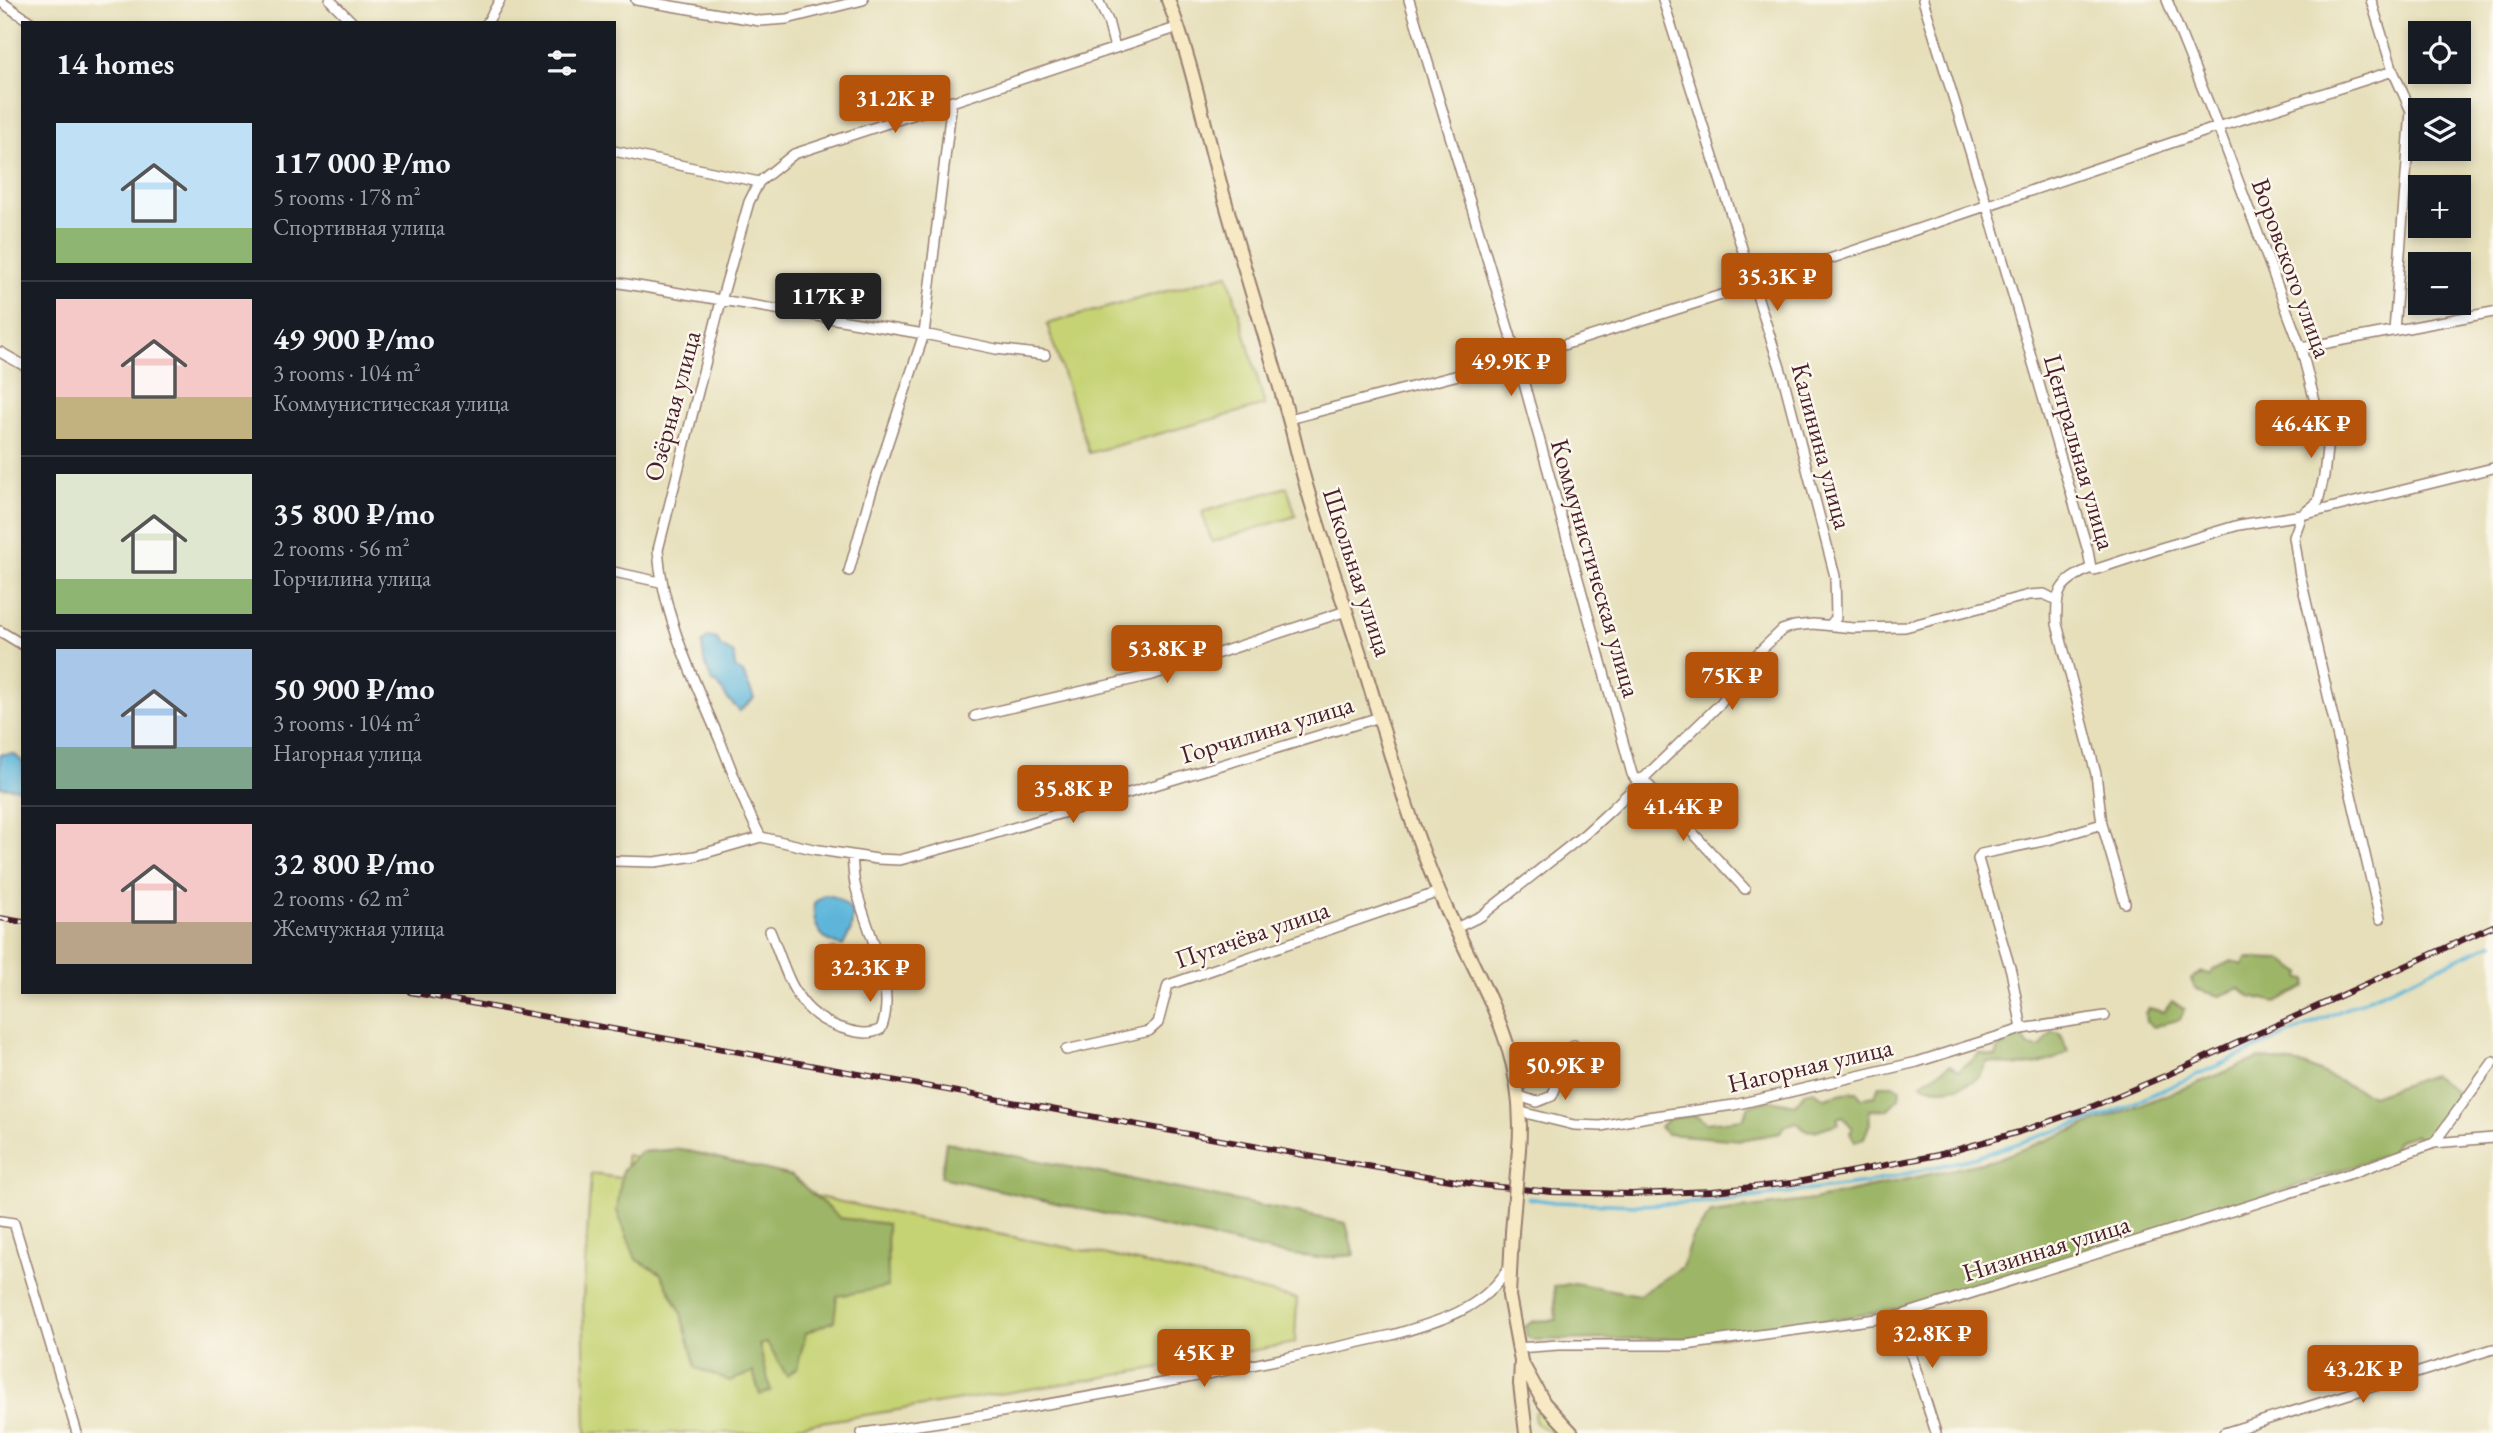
<!DOCTYPE html>
<html lang="en">
<head>
<meta charset="utf-8">
<style>
	body { margin:0; font-family:"EB Garamond",serif; background:#242831; color:#f1f3f6; height:100vh; display:flex; flex-direction:column; font-size:26px; white-space:nowrap }
	* { box-sizing:border-box; margin:0 }
	p { font-size:23px; color:#9ea1a6 }
	.icon { flex:none; width:38px; height:38px; fill:none; stroke:currentColor; stroke-width:2; stroke-linecap:round; stroke-linejoin:round }
	.map { position:relative; flex:1; overflow:hidden }
	.side { position:absolute; left:21px; top:21px; width:595px; height:973px; display:flex; flex-direction:column; background:#171b24; border-radius:0px; box-shadow:0 4px 10px #0003 }
	.side>* { flex:none }
	.buttons { position:absolute; left:2408px; top:21px; display:grid; gap:14px }
	.buttons a { display:grid; place-items:center; width:63px; height:63px; border-radius:0px; background:#171b24; box-shadow:0 4px 10px #0003; font-size:35px }
	.price { position:absolute; translate:-50% -60px; padding:0 16px; border-radius:7px; background:#b45309; color:#fff; font-size:23px; line-height:46px; filter:drop-shadow(0 2px 4px #0008) }
	.price::after { content:''; position:absolute; left:50%; top:42px; width:21px; height:16px; margin-left:-10px; background:inherit; clip-path:polygon(0 0,100% 0,50% 100%) }
	.price.active { background:#222; color:#fff }
	ul { padding:0; list-style:none }
	li { display:flex; align-items:center; gap:21px; height:175px; padding:0 35px }
	li+li { border-top:2px solid #363941 }
	li span { display:grid; place-items:center; flex:none; width:196px; height:140px; border-radius:0px; color:#555 }
	li>.icon { margin-inline-start:auto }
	span .icon { width:84px; height:84px; fill:#fffc; stroke-width:1 }
	li b { font-size:30px }
	h2 { display:flex; justify-content:space-between; align-items:center; height:84px; padding:0 35px; font-size:30px }
	.map>svg:first-child { display:block }
	.green { fill:#c6d375; stroke:#887950; stroke-width:2 }
	.forest { fill:#9cb566; stroke:#736a48; stroke-width:2 }
	.water { fill:#5db6da; stroke:#546a82; stroke-width:2 }
	.lines { fill:none; stroke-linecap:round; stroke-linejoin:round }
	.stream { stroke:#5db6da; stroke-width:3.5 }
	.street-casing { stroke:#987f72; stroke-width:12 }
	.secondary-casing { stroke:#987f72; stroke-width:16 }
	.street { stroke:#fff; stroke-width:9 }
	.secondary { stroke:#f7e9c3; stroke-width:12 }
	.rail-casing { stroke:#4a1f2b; stroke-width:6 }
	.rail { stroke:#fbf7ec; stroke-width:3.5; stroke-dasharray:10; stroke-linecap:butt }
	.secondary-bridge-casing { stroke:#987f72; stroke-width:16; stroke-linecap:butt }
	.secondary-bridge { stroke:#f7e9c3; stroke-width:12 }
	.labels { text-anchor:middle; dominant-baseline:central; stroke-width:5; stroke-linejoin:round; paint-order:stroke }
	.street-label { font-size:26px; fill:#4a1f2b; stroke:#fbf7ec }
</style>
</head>
<body>
<div class="map">
<svg width="2493" height="1433" viewBox="0 0 2493 1433">
	<rect width="100%" height="100%" fill="#fbf7ec"/>
	<filter id="ink" filterUnits="userSpaceOnUse"><feTurbulence type="fractalNoise" baseFrequency=".0143" numOctaves="2"/><feDisplacementMap in="SourceGraphic" scale="14" xChannelSelector="R" yChannelSelector="G"/><feConvolveMatrix kernelMatrix="1 2 1 2 8 2 1 2 1" color-interpolation-filters="sRGB"/></filter>
	<filter id="wash" filterUnits="userSpaceOnUse"><feTurbulence type="fractalNoise" baseFrequency=".00686" numOctaves="4" result="noise"/><feDisplacementMap in="SourceGraphic" scale="28" xChannelSelector="R" yChannelSelector="G"/><feGaussianBlur stdDeviation="1.57" result="paint"/><feColorMatrix in="noise" values="0 0 0 0 0 0 0 0 0 0 0 0 0 0 0 0 0 1.4 0 .05"/><feComposite in="paint" operator="in"/></filter>
	<g filter="url(#wash)">
		<rect width="100%" height="100%" fill="#e6dfba"/>
		<path class="green" d="M1228,274l37,131 -176,48 -42,-129z
			M1287,487l9,29 -84,26 -10,-30z
			M626,1155l303,66 178,34 190,44 -2,44 -195,35 -348,55h-166l-3,-134 8,-125 36,5z
			M1538,1408l25,25h-12l-16,-10 -1,-9z"/>
		<path class="forest" d="M2247,958l34,1 20,14 -1,6 7,1 -1,7 -30,15 -26,-6 -11,-8 -19,8 -25,-7 -4,-10 11,-7 7,2 4,-5 19,-8 10,4z
			M2172,1001l13,8 -5,10 -26,8 -8,-5 -1,-9 4,-5 15,4z
			M2052,1032l9,2 7,18c-29,18 -48,15 -81,10 -2,4 -5,11 -8,15 -13,11 -45,17 -58,6l29,-18 9,6c6,-8 14,-8 20,-18l17,4 3,-10 6,-1 4,-8 5,-3 10,4 4,7 12,2z
			M2259,1058l45,7 68,31 60,-21 27,19 -33,49 -11,-8 -17,5 -7,13 -222,77 -245,75 -209,33 -180,2 -8,-3 -2,-10 8,-6 23,-1 -2,-33 20,-4 65,12 43,-28 9,-28 20,-26 102,-13 181,-40 209,-79z
			M1879,1085h15l6,4 -1,9 -11,11 -19,1 1,13 -6,15 -9,4 -5,-9 2,-5 -9,-12 -6,2 2,5 -25,8 -10,-1 -7,-8 -13,4 -4,7 -39,7 -74,-6 -7,-7 9,-8 26,-4 11,8 37,-4 6,-13 22,-6 24,5 10,-12 9,-2 11,7 18,-5 14,-1 5,6 13,-2z
			M946,1142l400,81 8,32 -37,3 -44,-6 -332,-75z
			M680,1149l112,27 48,42 47,6 1,63 -51,9 -3,25 -28,12 -9,35 -10,8 -20,-33 -8,2 12,46 -11,4 -7,-23 -23,9 -34,-13 -16,-58 -20,-37 -24,-14 -19,-48 5,-40 18,-19z"/>
		<path class="water" d="M708,637l9,2 3,7 14,8 1,14 8,5 11,25 -14,13 -13,-13 -9,-14 -6,-2 -8,-22 -2,-16z
			M0,754h14l9,8v27l-23,-2z
			M824,895c13,0 20,8 29,17l-2,18 -8,16c-23,-4 -31,-22 -29,-43z
			M833,949c12,5 22,3 35,7l2,13 -5,17 -35,-1 -10,-12 1,-18z"/>
		<g class="lines">
			<path class="stream" d="M1528,1198l26,4 83,3 78,-3 151,-19 107,-25 138,-45 382,-170"/>
		</g>
	</g>
	<g filter="url(#ink)">
		<g class="lines">
			<g class="street-casing">
				<path id="street" d="M330,0l23,23
					M636,0l124,21 27,-2 76,-19
					M1098,0l10,21 7,27
					M1409,0l106,351 117,423 7,10
					M1663,0l120,377 52,199 1,42 -5,6
					M1923,0l64,206 101,345 3,17c-31,14 -36,22 -34,56l39,150 6,50 23,79
					M2167,0l51,127 83,221 26,100 -3,28 -6,26 -16,13 -8,22 6,38 80,344
					M2371,0l22,71 18,40 -17,220
					M0,1l32,22
					M487,23l13,-23
					M614,151l145,31 35,-28 385,-127
					M759,182l-10,20 -28,99 -63,249c5,69 37,131 63,193 13,32 23,64 40,94
					M614,282l310,52 72,15 49,6
					M2301,348l192,-36
					M0,352l23,13
					M1289,419l227,-59 237,-75 465,-158 175,-56
					M2091,568l3,2 70,-23 75,-22 63,-10 191,-47
					M849,571l21,-75 54,-162 28,-234
					M614,572l46,10
					M0,631l23,14
					M975,716l177,-41 194,-64
					M1642,778l103,111
					M614,861l41,1 40,-6 66,-19 52,12 64,10 23,1 63,-17 417,-126
					M1456,928l25,-12 104,-82 26,-24 110,-107 36,-49 25,-24 12,-4 19,-2 41,4 51,-1 124,-32 15,-1 12,6
					M770,931c19,45 24,85 78,99 11,3 22,5 33,-1 18,-43 -17,-102 -26,-145 -2,-9 -2,-19 -3,-28
					M2022,1029l-11,-58 -33,-112 3,-5 67,-14 54,-16
					M1066,1050l83,-19 9,-8 10,-38 271,-93
					M1519,1096l18,6 15,-6 22,-51
					M1521,1112l53,13 27,1 46,-9 87,-12 183,-43 105,-33 83,-13
					M2434,1143l59,-81
					M0,1221l14,2 63,210
					M1899,1316l37,117
					M1517,1348l41,-3h127l214,-29 453,-143 82,-30 59,-5
					M862,1433c178,-24 355,-59 530,-98 45,-13 89,-24 116,-66
					M2224,1433l269,-84"/>
			</g>
			<g class="secondary-casing">
				<path id="secondary" d="M1168,0c26,66 38,136 58,204 20,72 43,143 63,215 7,25 12,51 20,76 16,54 35,108 52,162 24,78 46,160 78,235 38,90 89,154 80,257
					M1512,1232l-3,64 12,65 -1,23 6,49
					M1523,1365l21,38 28,30"/>
			</g>
			<use href="#street" class="street"/>
			<use href="#secondary" class="secondary"/>
			<g class="rail-casing">
				<path id="rail" d="M0,918l23,4
					M410,992l915,167 155,26 72,7 80,2 81,-3 79,-8 146,-28 81,-23 72,-25 76,-32 326,-149"/>
			</g>
			<use href="#rail" class="rail"/>
			<g class="secondary-bridge-casing">
				<path id="secondary-bridge" d="M1512,1232l7,-83"/>
			</g>
			<use href="#secondary-bridge" class="secondary-bridge"/>
		</g>
	</g>
	<g class="labels">
		<g class="street-label">
			<text transform="translate(2292 268) rotate(70)">Воровского улица</text>
			<text transform="translate(672 406) rotate(-75)">Озёрная улица</text>
			<text transform="translate(1822 446) rotate(75)">Калинина улица</text>
			<text transform="translate(2080 452) rotate(74)">Центральная улица</text>
			<text transform="translate(1596 568) rotate(74)">Коммунистическая улица</text>
			<text transform="translate(1358 572) rotate(72)">Школьная улица</text>
			<text transform="translate(1267 729) rotate(-17)">Горчилина улица</text>
			<text transform="translate(1252 934) rotate(-19)">Пугачёва улица</text>
			<text transform="translate(1810 1065) rotate(-13)">Нагорная улица</text>
			<text transform="translate(2046 1248) rotate(-17)">Низинная улица</text>
		</g>
	</g>
</svg>
<div class="buttons">
<a><svg class="icon" aria-label="locate" viewBox="0 0 24 24"><circle cx="12" cy="12" r="6"/><path d="M12 2v4M12 18v4M2 12h4M18 12h4"/></svg></a>
<a><svg class="icon" aria-label="layers" viewBox="0 0 24 24"><path d="M12 4l9 5-9 5-9-5zM3 14l9 5 9-5"/></svg></a>
<a>+</a>
<a>−</a>
</div>
<b class="price" style="left:895px;top:135px">31.2K ₽</b>
<b class="price" style="left:1777px;top:313px">35.3K ₽</b>
<b class="price active" style="left:828px;top:333px">117K ₽</b>
<b class="price" style="left:1511px;top:398px">49.9K ₽</b>
<b class="price" style="left:2311px;top:460px">46.4K ₽</b>
<b class="price" style="left:1167px;top:685px">53.8K ₽</b>
<b class="price" style="left:1732px;top:712px">75K ₽</b>
<b class="price" style="left:1073px;top:825px">35.8K ₽</b>
<b class="price" style="left:1683px;top:843px">41.4K ₽</b>
<b class="price" style="left:870px;top:1004px">32.3K ₽</b>
<b class="price" style="left:1565px;top:1102px">50.9K ₽</b>
<b class="price" style="left:1932px;top:1370px">32.8K ₽</b>
<b class="price" style="left:1204px;top:1389px">45K ₽</b>
<b class="price" style="left:2363px;top:1405px">43.2K ₽</b>
<section class="side">
<h2>14 homes<svg class="icon" aria-label="filters" viewBox="0 0 24 24"><path d="M4 7h16M4 17h16"/><circle cx="9" cy="7" r="2"/><circle cx="15" cy="17" r="2"/></svg></h2>
<ul>
<li><span style="background:linear-gradient(#bfe0f5 75%,#8fb573 0)"><svg class="icon" aria-label="home" viewBox="0 0 24 24"><path d="M3 11l9-7 9 7M6 9v11h12V9"/></svg></span><div><b>117 000 ₽/mo</b><p>5 rooms · 178 m²</p><p>Спортивная улица</p></div></li>
<li><span style="background:linear-gradient(#f6c9c9 70%,#c2b280 0)"><svg class="icon" aria-label="home" viewBox="0 0 24 24"><path d="M3 11l9-7 9 7M6 9v11h12V9"/></svg></span><div><b>49 900 ₽/mo</b><p>3 rooms · 104 m²</p><p>Коммунистическая улица</p></div></li>
<li><span style="background:linear-gradient(#dfe7d0 75%,#8fb573 0)"><svg class="icon" aria-label="home" viewBox="0 0 24 24"><path d="M3 11l9-7 9 7M6 9v11h12V9"/></svg></span><div><b>35 800 ₽/mo</b><p>2 rooms · 56 m²</p><p>Горчилина улица</p></div></li>
<li><span style="background:linear-gradient(#a9c7e8 70%,#7fa58c 0)"><svg class="icon" aria-label="home" viewBox="0 0 24 24"><path d="M3 11l9-7 9 7M6 9v11h12V9"/></svg></span><div><b>50 900 ₽/mo</b><p>3 rooms · 104 m²</p><p>Нагорная улица</p></div></li>
<li><span style="background:linear-gradient(#f6c9c9 70%,#b9a48a 0)"><svg class="icon" aria-label="home" viewBox="0 0 24 24"><path d="M3 11l9-7 9 7M6 9v11h12V9"/></svg></span><div><b>32 800 ₽/mo</b><p>2 rooms · 62 m²</p><p>Жемчужная улица</p></div></li>
</ul>
</section>
</div>
</body>
</html>
